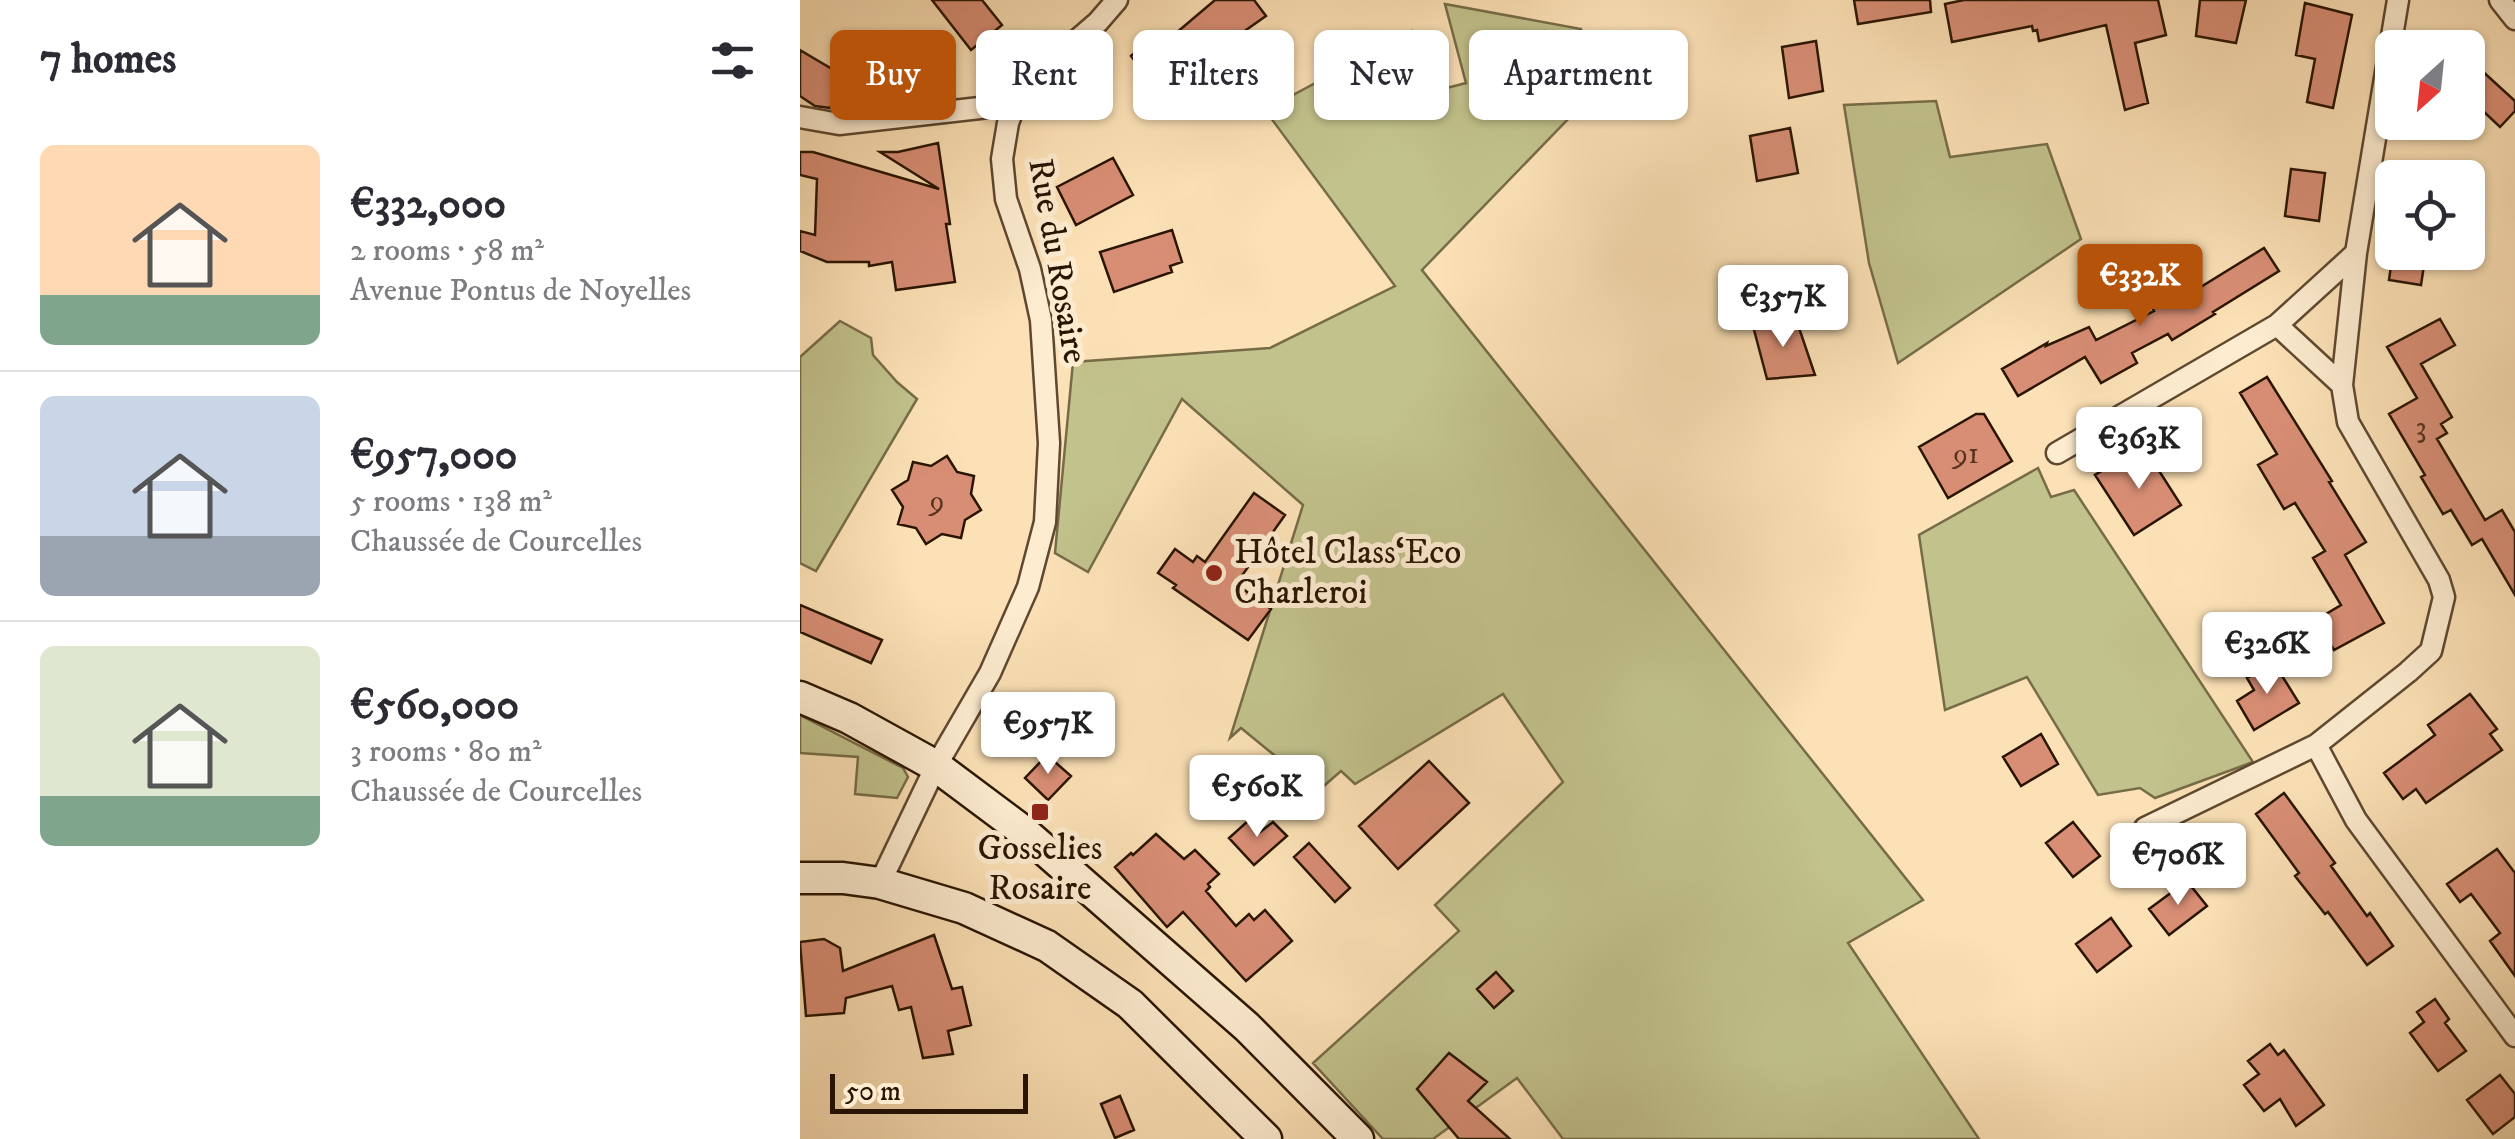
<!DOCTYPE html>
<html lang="en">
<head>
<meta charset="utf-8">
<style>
	body { margin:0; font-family:"IM FELL DW Pica",serif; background:#f2f2f3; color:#2b2b33; height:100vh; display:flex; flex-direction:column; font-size:38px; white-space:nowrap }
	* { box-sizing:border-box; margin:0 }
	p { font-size:32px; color:#7c7c81 }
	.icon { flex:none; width:55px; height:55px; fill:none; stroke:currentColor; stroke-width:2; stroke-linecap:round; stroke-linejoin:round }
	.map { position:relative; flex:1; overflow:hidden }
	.details { display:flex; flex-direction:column; background:#fff; width:800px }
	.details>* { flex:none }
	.top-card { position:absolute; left:30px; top:30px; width:950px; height:90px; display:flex; gap:20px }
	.needle { width:65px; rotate:207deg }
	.tools { position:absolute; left:1575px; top:30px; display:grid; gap:20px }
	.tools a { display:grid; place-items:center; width:110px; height:110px; border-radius:15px; background:#fff; box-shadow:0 2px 8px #0004; font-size:50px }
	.scale { position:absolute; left:30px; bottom:25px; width:198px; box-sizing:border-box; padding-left:10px; border:5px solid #2a1502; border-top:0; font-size:28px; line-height:35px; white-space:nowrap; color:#2a1502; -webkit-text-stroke:8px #fdecd0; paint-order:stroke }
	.price { position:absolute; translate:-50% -85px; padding:0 22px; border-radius:10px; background:#fff; color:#222; font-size:32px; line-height:65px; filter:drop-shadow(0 2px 5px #0008) }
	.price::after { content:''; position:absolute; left:50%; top:60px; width:30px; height:22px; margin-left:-15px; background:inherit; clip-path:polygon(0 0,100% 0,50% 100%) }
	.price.active { background:#b45309; color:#fff }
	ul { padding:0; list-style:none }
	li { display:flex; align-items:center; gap:30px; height:250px; padding:0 40px }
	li+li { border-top:2px solid #e1e1e2 }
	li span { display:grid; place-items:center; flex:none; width:280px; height:200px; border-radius:15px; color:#555 }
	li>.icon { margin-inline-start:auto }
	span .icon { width:120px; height:120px; fill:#fffc; stroke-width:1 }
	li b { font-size:42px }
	h2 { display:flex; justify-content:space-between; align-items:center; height:120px; padding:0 40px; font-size:42px }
	.tag { padding:0 35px; border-radius:15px; background:#fff; box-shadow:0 2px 8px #0004; font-size:35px; line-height:90px }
	.tag.active { background:#b45309; color:#fff }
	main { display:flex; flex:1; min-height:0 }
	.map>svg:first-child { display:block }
	.green { fill:#c2c28c; stroke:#766c47; stroke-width:2.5 }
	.building { fill:#d88e75; stroke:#2a1502; stroke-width:2.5 }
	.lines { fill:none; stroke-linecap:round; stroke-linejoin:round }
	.street-casing { stroke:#5e482f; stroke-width:25 }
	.secondary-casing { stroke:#2a1502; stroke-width:35 }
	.street { stroke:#fdecd0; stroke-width:20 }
	.secondary { stroke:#fdecd0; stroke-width:30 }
	.poi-dot { fill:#8f2418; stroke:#fdecd0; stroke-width:4 }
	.labels { text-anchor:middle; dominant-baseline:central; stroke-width:10; stroke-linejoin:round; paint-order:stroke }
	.number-label { font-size:30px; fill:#56331f }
	.street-label { font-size:35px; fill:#2a1502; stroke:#fdecd0 }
	.poi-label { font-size:35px; fill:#2a1502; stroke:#fdecd0; text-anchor:start }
</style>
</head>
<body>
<main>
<section class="details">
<h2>7 homes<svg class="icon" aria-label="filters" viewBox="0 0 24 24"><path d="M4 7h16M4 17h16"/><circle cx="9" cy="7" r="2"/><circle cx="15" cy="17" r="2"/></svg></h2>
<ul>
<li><span style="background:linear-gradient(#ffd9b3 75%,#7fa58c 0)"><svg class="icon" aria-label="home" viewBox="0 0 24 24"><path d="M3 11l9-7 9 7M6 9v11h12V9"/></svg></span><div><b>€332,000</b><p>2 rooms · 58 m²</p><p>Avenue Pontus de Noyelles</p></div></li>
<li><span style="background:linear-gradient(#c9d6e8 70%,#9aa5b1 0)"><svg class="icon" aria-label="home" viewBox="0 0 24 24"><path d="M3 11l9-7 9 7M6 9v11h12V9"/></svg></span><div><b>€957,000</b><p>5 rooms · 138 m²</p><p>Chaussée de Courcelles</p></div></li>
<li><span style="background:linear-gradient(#dfe7d0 75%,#7fa58c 0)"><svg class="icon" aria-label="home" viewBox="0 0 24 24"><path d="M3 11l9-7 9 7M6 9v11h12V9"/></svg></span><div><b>€560,000</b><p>3 rooms · 80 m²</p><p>Chaussée de Courcelles</p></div></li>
</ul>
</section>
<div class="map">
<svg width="1715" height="1139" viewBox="0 0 1715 1139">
	<rect width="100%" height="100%" fill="#fce1b6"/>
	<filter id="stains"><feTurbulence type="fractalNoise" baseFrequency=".002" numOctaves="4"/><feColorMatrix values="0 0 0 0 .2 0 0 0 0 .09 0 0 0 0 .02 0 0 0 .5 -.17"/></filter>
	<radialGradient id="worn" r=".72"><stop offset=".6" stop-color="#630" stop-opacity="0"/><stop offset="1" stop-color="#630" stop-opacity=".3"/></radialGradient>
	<path class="green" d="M645,4l136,25 21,55 -180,186 501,630 -75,43 131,196h-416l-46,-61 -84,61h-50l-70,-76 146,-132 -24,-26 128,-123 -60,-88 -148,90 -14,-13 -23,20 -77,-63 -11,10 73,-233 -121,-106 -94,173 -33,-19 18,-191 197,-14 125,-62 -130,-176 147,-79 23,60 31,-8z
		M1136,101l14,56 97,-13 34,95 -183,124 -29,-100 -25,-158z
		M40,321l31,17 2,17 24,27 20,17 -101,172 -16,-8v-206z
		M1238,468l13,29 23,-7 179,272 -98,36 -15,-10 -42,7 -71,-118 -82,33 -26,-175z
		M0,715l103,53 5,9 -11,21 -42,-4 3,-37 -58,-4z"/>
	<path class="building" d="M132,0h50l20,25 -31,25z
		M415,0h39l12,16 -57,40 12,14 -43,36 -27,-31 -3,3 -17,-22 17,-15 8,9z
		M1054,0h76l1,12 -73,12z
		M1164,0h194l8,35 -31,8 13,60 -23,7 -19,-85 -67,16 -2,-11 -4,1 -1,-5 -80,16 -7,-38z
		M1400,0h46l-10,43 -40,-7z
		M1505,3l47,12 -19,93 -26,-6 8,-43 -19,-4z
		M1016,41l7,50 -34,7 -7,-51z
		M0,50l44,26 6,-9 39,23 -8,15 -26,3 -18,-11 -7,11 -15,-2 -15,-10z
		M1668,58l47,43v10l-15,16 -18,-17 -14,20z
		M990,128l8,45 -41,8 -7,-45z
		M138,143l12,81h-4l9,58 -59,8 -4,-28 -23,4v-4h-42l-27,-11v-20l15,4 2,-56 -17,-4v-23h13l126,37 -59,-37h18z
		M313,158l20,37 -57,30 -19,-38z
		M1491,169l34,4 -6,48 -34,-5z
		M372,230l10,32 -12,4 2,6 -58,20 -14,-40z
		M1464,248l15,23 -66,41 2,2 -43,26 -4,-6 -36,19 5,10 -36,20 -16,-26 -67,39 -16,-27 45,-26 -1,3 43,-19 7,13 58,-29 -1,-2 43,-26 3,5z
		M1593,252h33l-5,33 -32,-5z
		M996,319l19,56 -48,4 -14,-53z
		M1640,319l15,26 -34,19 31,53 -11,7 6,9 -10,6 48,81 17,-10 13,22v63l-33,-56 -10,6 -21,-35 -8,4 -22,-37 4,-2 -36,-61 28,-16 -30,-51z
		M1467,377l65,104 -3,1 37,60 -21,13 39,68 -50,27 -18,-30 25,-15 -28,-47 12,-7 -30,-48 -11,6 -26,-44 19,-11 -37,-61z
		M1176,414h8l28,47 -64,37 -29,-51z
		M1347,452l34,53 -47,30 -39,-60 20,-12 4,6z
		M147,456l10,16 17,4 -3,18 10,16 -16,10 -4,18 -19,-4 -16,10 -10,-16 -18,-4 5,-17 -11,-17 16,-10 5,-18 18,4z
		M454,493l31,22 -49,69 35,25 -23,31 -75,-52 3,-3 -18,-12 17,-24 18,13 4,-6 8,6z
		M0,605l82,35 -11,23 -71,-31z
		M1474,663l25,40 -45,27 -17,-29 17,-11 -7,-12z
		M1670,694l27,35 -7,5 12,16 -76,53 -10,-14 -13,10 -19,-26 51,-38 -7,-10z
		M243,696l23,22 -21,22 -24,-22z
		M1241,734l17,30 -37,22 -18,-29z
		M247,755l24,21 -23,24 -23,-22z
		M629,761l40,42 -71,66 -39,-43z
		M1484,793l51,70 -4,3 36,50 3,-3 23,33 -26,19 -39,-53 -3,2 -30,-38 4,-3 -43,-59z
		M449,820l11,12 13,-10 14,14 -33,29 -25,-27z
		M1273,822l27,34 -27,21 -27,-34z
		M356,834l28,25 11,-9 24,24 -11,10 2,3 -4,4 30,35 13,-12 5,6 11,-10 27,31 -46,40 -63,-69 -16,15 -52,-60 16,-14 2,2z
		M509,843l41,45 -15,14 -41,-45z
		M1697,849l18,24v103l-25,-35 10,-8 -29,-39 -11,8 -13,-18z
		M1387,881l20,25 -38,29 -20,-26z
		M1311,918l20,28 -34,26 -21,-28z
		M134,935l18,54 10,-2 9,38 -23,6 5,23 -30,4 -12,-51 -12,3 -7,-24 -46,12 -2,15 -38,3 -6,-74 24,-3 16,9 3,23z
		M696,972l17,19 -19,17 -17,-19z
		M1635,999l14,20 -4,4 21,28 -28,20 -28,-38 14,-11 -7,-10z
		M1470,1044l8,11 6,-5 40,55 -28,21 -16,-27 -16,12 -20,-26 15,-11 -11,-13z
		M649,1053l38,29 -19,19 42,38h-51l-42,-50z
		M1700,1075l15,19v23l-22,17 -26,-34z
		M320,1096l14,34 -19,8 -14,-34z"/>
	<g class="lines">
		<g class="street-casing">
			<path id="street" d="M1700,0l15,19
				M0,117l39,7 176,-20
				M1477,325l65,60
				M1257,453l220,-128 79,-72
				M1516,745l40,75 159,216
				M1345,828l171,-83 92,-73 23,-21 13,-54 -5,-17 -91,-158 -6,-37 14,-132 42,-253
				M80,883l56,-117 54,-93 38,-86 17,-65 4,-79 -8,-123 -11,-51 -24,-70 -4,-40 6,-36 7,-19 18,-26 65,-56 19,-22"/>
		</g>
		<g class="secondary-casing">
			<path id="secondary" d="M0,697l49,21 87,48 87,65 224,196 111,112
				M0,878h43l37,5 84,25 83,38 83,58 136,135"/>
		</g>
		<use href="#street" class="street"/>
		<use href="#secondary" class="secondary"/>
	</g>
	<g class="poi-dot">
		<circle cx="414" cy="573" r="10"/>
		<rect x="230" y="802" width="20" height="20" rx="5"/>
	</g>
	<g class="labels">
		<g class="number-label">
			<text x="1621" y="428">3</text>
			<text x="1166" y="454">91</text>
			<text x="137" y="501">9</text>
		</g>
		<g class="street-label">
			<text transform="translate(257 261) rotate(80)">Rue du Rosaire</text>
		</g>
		<g class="poi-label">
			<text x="434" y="553">Hôtel Class‘Eco<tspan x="434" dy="40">Charleroi</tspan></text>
			<text x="240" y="849" text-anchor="middle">Gosselies<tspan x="240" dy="40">Rosaire</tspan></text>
		</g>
	</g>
	<rect width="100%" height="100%" filter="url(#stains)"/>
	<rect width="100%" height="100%" fill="url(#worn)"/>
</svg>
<div class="tools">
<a><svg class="needle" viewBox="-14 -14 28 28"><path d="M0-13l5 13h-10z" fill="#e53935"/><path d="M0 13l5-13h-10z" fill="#7c7c81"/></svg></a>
<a><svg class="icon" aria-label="locate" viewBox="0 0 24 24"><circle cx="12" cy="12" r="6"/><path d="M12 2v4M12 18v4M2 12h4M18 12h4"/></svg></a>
</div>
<div class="scale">50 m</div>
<b class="price active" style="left:1340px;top:329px">€332K</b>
<b class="price" style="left:983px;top:350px">€357K</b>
<b class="price" style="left:1339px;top:492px">€363K</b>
<b class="price" style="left:1467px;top:697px">€326K</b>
<b class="price" style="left:248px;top:777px">€957K</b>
<b class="price" style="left:457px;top:840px">€560K</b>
<b class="price" style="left:1378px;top:908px">€706K</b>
<div class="top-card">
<a class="tag active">Buy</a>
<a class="tag">Rent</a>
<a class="tag">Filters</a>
<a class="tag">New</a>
<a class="tag">Apartment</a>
</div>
</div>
</main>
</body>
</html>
